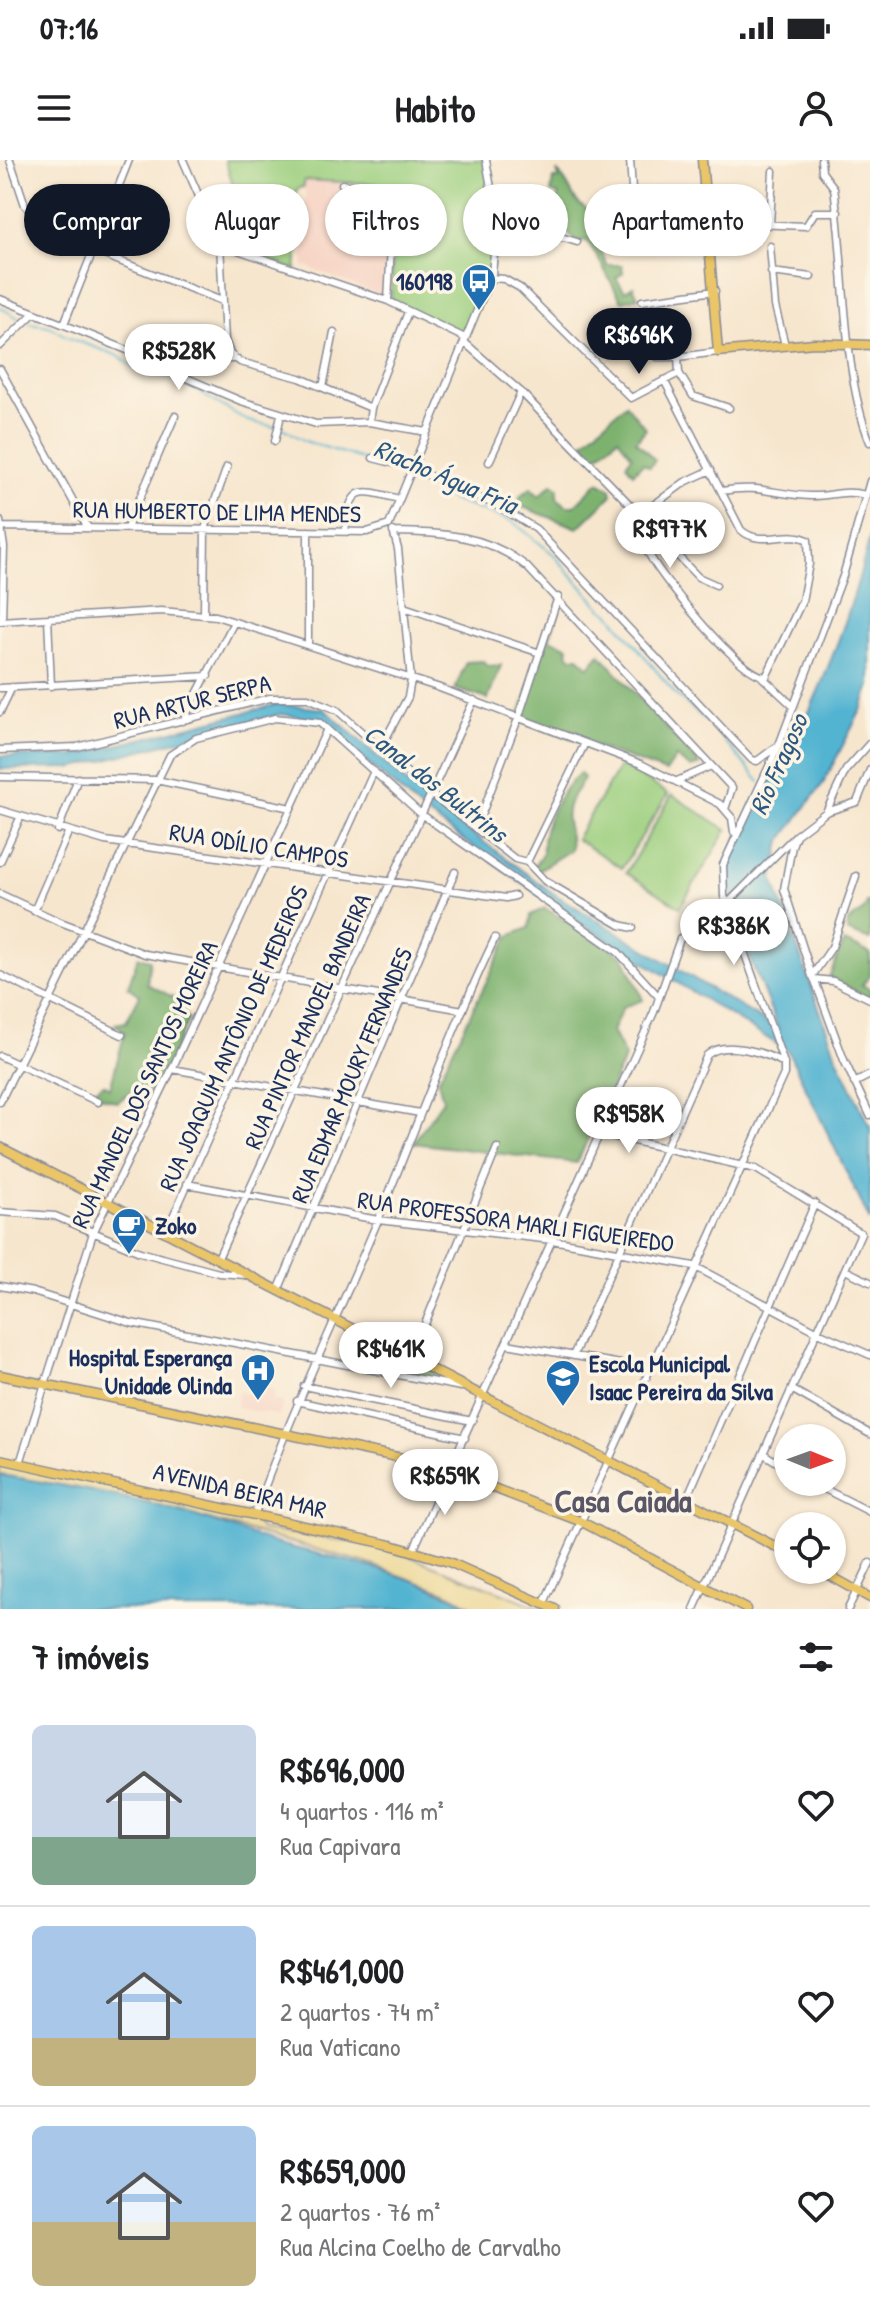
<!DOCTYPE html>
<html lang="pt">
<head>
<meta charset="utf-8">
<style>
	body { margin:0; font-family:"Patrick Hand",sans-serif; background:#f6f6f6; color:#202124; height:100vh; display:flex; flex-direction:column; font-size:30px; white-space:nowrap }
	* { box-sizing:border-box; margin:0 }
	p { font-size:26px; color:#757577 }
	.icon { flex:none; width:44px; height:44px; fill:none; stroke:currentColor; stroke-width:2; stroke-linecap:round; stroke-linejoin:round }
	.map { position:relative; height:1449px; overflow:hidden }
	.side { display:flex; flex-direction:column; background:#fff; flex:1 }
	.side>* { flex:none }
	.top-card { position:absolute; left:24px; top:24px; width:822px; height:72px; display:flex; gap:16px }
	.needle { width:52px; rotate:91deg }
	.tools { position:absolute; left:774px; top:1264px; display:grid; gap:16px }
	.tools a { display:grid; place-items:center; width:72px; height:72px; border-radius:50%; background:#fff; box-shadow:0 2px 6px #0004; font-size:40px }
	.price { position:absolute; translate:-50% -68px; padding:0 18px; border-radius:28px; background:#fff; color:#222; font-size:26px; line-height:52px; filter:drop-shadow(0 2px 4px #0008) }
	.price::after { content:''; position:absolute; left:50%; top:48px; width:24px; height:18px; margin-left:-12px; background:inherit; clip-path:polygon(0 0,100% 0,50% 100%) }
	.price.current { background:#111827; color:#fff }
	ul { padding:0; list-style:none }
	li { display:flex; align-items:center; gap:24px; height:200px; padding:0 32px }
	li+li { border-top:2px solid #e0e0e0 }
	li span { display:grid; place-items:center; flex:none; width:224px; height:160px; border-radius:12px; color:#555 }
	li>.icon { margin-inline-start:auto }
	span .icon { width:96px; height:96px; fill:#fffc; stroke-width:1 }
	li b { font-size:34px }
	h2 { display:flex; justify-content:space-between; align-items:center; height:96px; padding:0 32px; font-size:34px }
	.tag { padding:0 28px; border-radius:36px; background:#fff; box-shadow:0 2px 6px #0004; font-size:28px; line-height:72px }
	.tag.current { background:#111827; color:#fff }
	.status { display:flex; justify-content:space-between; align-items:center; height:56px; padding:0 40px; background:#fff; direction:ltr }
	.status svg { height:22px; fill:currentColor }
	header { display:flex; justify-content:space-between; align-items:center; height:104px; padding:0 32px; background:#fff; font-size:36px; font-weight:700 }
	.map>svg:first-child { display:block }
	.built { fill:#f6d2c3 }
	.green { fill:#9ccf7f; stroke:#5c7f6e; stroke-width:2 }
	.forest { fill:#7db26e; stroke:#4c7066; stroke-width:2 }
	.sand { fill:#eeda9e; stroke:#84847e; stroke-width:2 }
	.water { fill:#53b4d1; stroke:#377298; stroke-width:2 }
	.lines { fill:none; stroke-linecap:round; stroke-linejoin:round }
	.stream { stroke:#53b4d1; stroke-width:2 }
	.minor-casing { stroke:#898a96; stroke-width:9 }
	.major-casing { stroke:#898a96; stroke-width:11 }
	.minor { stroke:#fff; stroke-width:6 }
	.major { stroke:#ebc669; stroke-width:8 }
	.labels { text-anchor:middle; dominant-baseline:central; stroke-width:7; stroke-linejoin:round; paint-order:stroke }
	.poi-label { font-size:24px; font-weight:bold; fill:#1b2f5e; stroke:#fcf5e5; text-anchor:end }
	.street-label { font-size:24px; fill:#1b2f5e; stroke:#fcf5e5 }
	.water-label { font-size:26px; font-style:italic; fill:#2c5780; stroke:#fcf5e5 }
	.district-label { font-size:32px; font-weight:bold; fill:#595668; stroke:#fcf5e5 }
</style>
</head>
<body>
<div class="status"><b>07:16</b><svg viewBox="0 0 49 12"><path d="M0 12V9h3v3zM5 12V6h3v6zM10 12V3h3v9zM15 12V0h3v12zM26 1h20v11H26zM47 4h2v5h-2z"/></svg></div>
<header><svg class="icon" aria-label="menu" viewBox="0 0 24 24"><path d="M4 6h16M4 12h16M4 18h16"/></svg>Habito<svg class="icon" aria-label="person" viewBox="0 0 24 24"><circle cx="12" cy="8" r="4"/><path d="M4 21q1-7 8-7t8 7"/></svg></header>
<div class="map">
<svg width="870" height="1449" viewBox="0 0 870 1449">
	<rect width="100%" height="100%" fill="#fcf5e5"/>
	<filter id="ink" filterUnits="userSpaceOnUse"><feTurbulence type="fractalNoise" baseFrequency=".0125" numOctaves="2"/><feDisplacementMap in="SourceGraphic" scale="16" xChannelSelector="R" yChannelSelector="G"/><feConvolveMatrix kernelMatrix="1 2 1 2 8 2 1 2 1" color-interpolation-filters="sRGB"/></filter>
	<filter id="wash" filterUnits="userSpaceOnUse"><feTurbulence type="fractalNoise" baseFrequency=".006" numOctaves="4" result="noise"/><feDisplacementMap in="SourceGraphic" scale="32" xChannelSelector="R" yChannelSelector="G"/><feGaussianBlur stdDeviation="1.8" result="paint"/><feColorMatrix in="noise" values="0 0 0 0 0 0 0 0 0 0 0 0 0 0 0 0 0 1.4 0 .05"/><feComposite in="paint" operator="in"/></filter>
	<g filter="url(#wash)">
		<rect width="100%" height="100%" fill="#f7e6ce"/>
		<path class="built" d="M304,19l74,5 17,20 -4,96 -88,-35 3,-74 -9,-2 7,-3z
			M265,1228l10,1 -2,12 11,1 -5,14 -43,-9 2,-15 25,4z"/>
		<path class="green" d="M225,0h260l9,38 2,57 -32,80 -73,-32 4,-99 -17,-20 -74,-4v6l-7,3 -4,22 8,1 -5,58 -40,-14z
			M621,604l47,30 -46,74 -46,-29z
			M672,635l55,35 -47,77 -54,-34z
			M401,1194l57,29 -69,-9z"/>
		<path class="forest" d="M557,11c23,25 7,31 48,46l-2,9 -11,5 15,34h15l1,8 -7,5 9,13 8,-5 5,11 -16,4c-10,-15 -27,-52 -36,-61l-9,2c-12,-9 -21,-31 -18,-47l-8,-3 2,-13h6z
			M626,244l20,25 -10,12 19,19 -5,7 -7,-4 -10,10 -7,-9 6,-8 -14,-18 -23,20 -14,-14z
			M598,322l13,7 1,6 -34,33 -58,-22v-10l11,-8 8,8 13,-12 6,4 -1,10 10,8h7z
			M559,451l-10,28 20,8 -1,6 4,5 5,-2 12,11 11,-13 100,111 -9,3 -15,-11 -10,15 -148,-53z
			M483,501l5,5 13,-1 -13,34 -33,-10 11,-27z
			M580,613l4,5c-4,10 -14,18 -16,28 -5,16 5,28 2,44l-33,21 -4,-3 10,-15c-3,-28 17,-63 37,-80z
			M867,742l3,1v37l-23,-9 1,-9 17,-13z
			M545,748l79,49 19,43 -20,7 -11,24 13,26 -48,106 -164,-20 30,-43 -5,-20 71,-144 20,-8 2,-13z
			M844,782l26,11v23l-8,9 8,4v10l-41,-22z
			M138,797l12,3 -3,24 28,14 14,21 -36,75 -16,-9 -19,17 -22,-7v-6l8,-5 6,4 15,-56 -10,-8 11,-2 14,-27 -12,-8z"/>
		<path class="sand" d="M0,1302l249,54 13,14 91,12 53,13 137,54h-66l-31,-17 -80,-29 -179,-49 -109,-26 -78,-13z"/>
		<path class="water" d="M870,376v149l-8,23 -38,74 -43,59 -8,39 63,175 34,72v94l-82,-170 -227,-140 -142,-103 -100,-88 -38,-6 -209,54 -72,1v-13h74l204,-52 46,5 100,89 130,96 225,136 -45,-111 -6,-48 12,-43 20,-30 11,-28 9,2c39,-76 71,-153 90,-236z
			M0,1315c63,10 125,21 186,38 34,10 66,24 100,33 71,17 125,28 191,63h-477z"/>
		<g class="lines">
			<path class="stream" d="M0,147l23,14
				M29,163l20,3 20,12 50,18 15,12 47,14 67,39 37,8 20,12 79,25 21,11
				M411,319l17,6 21,14 64,23 39,31 49,55 9,6 67,82 32,27 51,59"/>
		</g>
	</g>
	<g filter="url(#ink)">
		<g class="lines">
			<g class="minor-casing">
				<path id="minor" d="M10,0l15,45 33,32 164,64
					M183,0l37,84 5,96 5,14 10,8 60,16 71,30 -2,14
					M630,0l5,73
					M821,0l1,12 12,16c11,76 8,186 36,254
					M342,24l37,8 14,16 -5,93
					M770,64l3,-53
					M708,69l43,-5 55,2 9,-14h23
					M497,83l67,-5 13,4
					M220,84l168,57 77,37
					M770,86l5,60 10,39
					M771,112l40,5
					M491,118l13,1 16,9 111,110 48,-25 -1,-16 40,-5
					M0,139l142,57 42,21
					M642,141l73,-10
					M64,164l65,-164
					M464,182l57,50 119,123c9,15 2,28 10,41 14,25 89,119 116,121l36,-76 7,-37 -1,-24c-20,-11 -47,8 -67,-10l-77,-150
					M0,186l32,-31
					M657,197h21
					M235,199h-41l-10,18 57,24 75,23 53,-2 58,10
					M0,209l88,159
					M679,213l14,23 36,12
					M323,227l11,-55
					M371,248l37,-96
					M275,281l6,-26
					M373,298l39,10 88,39 36,22 216,231 5,1 19,-14
					M489,302l32,-70
					M722,331c38,-7 53,4 88,5 21,1 32,-7 56,-1
					M640,355l45,-33 26,-12
					M0,361l4,26 -2,74
					M647,364l51,53 18,8
					M389,365l103,-251 5,-53 -11,-61
					M0,367l367,5 22,-7
					M127,368l48,-112
					M345,371c6,-46 13,-43 54,-32
					M393,372c50,1 94,2 134,35l205,221 -7,21
					M404,447l136,46
					M204,453l1,-84 22,-62
					M48,458l3,68
					M0,461l161,-10 55,5 221,71 204,77 79,40 12,14 2,14
					M308,485v-114
					M762,517l31,29
					M0,528l208,-12
					M0,552l12,-25
					M183,561l51,-99
					M380,589l28,-52 3,-17 -13,-131 -5,-18
					M0,590l77,-3 193,-49h38l29,12 94,84 84,65 12,3
					M0,617l156,3 135,28
					M677,621l32,-14
					M0,650l105,31 401,57 9,-2
					M827,650l19,-40 24,-27
					M476,669l42,-110 40,-122
					M58,670l20,-52
					M0,702l20,-44
					M527,702l57,-117
					M527,702l18,19 75,44 13,3
					M0,734l58,27 87,33 318,56
					M34,751l34,-78
					M0,815l122,60
					M812,816l-28,-87 8,-43 4,-11 30,-23 31,-10 13,-32
					M812,816l20,-29 24,-71
					M814,819l19,2 37,18
					M815,821l29,79 26,55
					M0,896l98,46
					M172,909l248,44
					M854,923l16,-8
					M0,942l170,-347 26,-17 79,-20 45,5 101,91 197,138 41,45
					M599,973l157,36 105,64 -167,376
					M187,1024l191,36 174,20 142,26 124,66 52,23
					M0,1052l55,4 85,36 79,21 27,2
					M166,1072l208,-461
					M218,1098l256,-558
					M845,1110l25,12
					M0,1126l33,6 98,31 330,64
					M278,1131l177,-419
					M507,1184l142,25
					M573,1196l134,-301c18,-16 58,-2 77,8
					M411,1198l86,-210
					M304,1226l168,35
					M793,1230l77,44
					M297,1241l168,37
					M764,1294l24,15
					M20,1303l73,-230 79,-164 155,-340
					M811,1322l59,30
					M687,1338l128,-295
					M255,1353c36,-101 82,-195 123,-293 39,-94 73,-190 117,-282
					M413,1391l241,-539 26,-73 25,-24 26,-15 65,-65
					M544,1443l240,-529v-11l-60,-167 -1,-31 56,-120 25,-66 39,-103 27,-95
					M848,1449l22,-46"/>
			</g>
			<g class="major-casing">
				<path id="major" d="M702,0l16,192 96,-9 56,2
					M0,987l788,406
					M0,1215l431,89 151,58 164,87
					M0,1299l391,86 58,17 106,47
					M820,1410l50,28"/>
			</g>
			<use href="#minor" class="minor"/>
			<use href="#major" class="major"/>
		</g>
	</g>
	<defs>
		<g id="bus-pin" transform="scale(1.8)"><path d="M0 17L-7.5 6A9.5 9.5 0 1 1 7.5 6Z" fill="#1f6fb2" stroke="#fcf5e5"/><path d="M-5-6H5V4H4V6H2V4H-2V6H-4V4H-5ZM-3.5-4V0h7V-4ZM-3.5 1.2v1.5H-2V1.2ZM2 1.2v1.5H3.5V1.2Z" fill="#fff"/></g>
		<g id="cafe-pin" transform="scale(1.8)"><path d="M0 17L-7.5 6A9.5 9.5 0 1 1 7.5 6Z" fill="#1f6fb2" stroke="#fcf5e5"/><path d="M-5.5-4.5H6V0H3Q3 3.5 0 3.5H-2.5Q-5.5 3.5-5.5 0ZM3-3.2v2h1.7v-2ZM-6 4.5H4V6H-6Z" fill="#fff"/></g>
		<g id="hospital-pin" transform="scale(1.8)"><path d="M0 17L-7.5 6A9.5 9.5 0 1 1 7.5 6Z" fill="#1f6fb2" stroke="#fcf5e5"/><path d="M-5-5h3v3.5h4V-5h3V5h-3V1.5h-4V5h-3Z" fill="#fff"/></g>
		<g id="school-pin" transform="scale(1.8)"><path d="M0 17L-7.5 6A9.5 9.5 0 1 1 7.5 6Z" fill="#1f6fb2" stroke="#fcf5e5"/><path d="M0-5L7-2L0 1L-7-2ZM-4 1L0 2.5L4 1V4Q0 6-4 4Z" fill="#fff"/></g>
	</defs>
	<g fill-rule="evenodd">
		<use href="#bus-pin" x="479" y="121"/>
		<use href="#cafe-pin" x="129" y="1065"/>
		<use href="#hospital-pin" x="258" y="1211"/>
		<use href="#school-pin" x="563" y="1217"/>
	</g>
	<g class="labels">
		<g class="poi-label">
			<text x="453" y="121">160198</text>
			<text x="155" y="1065" text-anchor="start">Zoko</text>
			<text x="232" y="1197">Hospital Esperança<tspan x="232" dy="28">Unidade Olinda</tspan></text>
			<text x="589" y="1203" text-anchor="start">Escola Municipal<tspan x="589" dy="28">Isaac Pereira da Silva</tspan></text>
		</g>
		<g class="street-label">
			<text transform="translate(217 351) rotate(1)">RUA HUMBERTO DE LIMA MENDES</text>
			<text transform="translate(192 541) rotate(-14)">RUA ARTUR SERPA</text>
			<text transform="translate(259 685) rotate(9)">RUA ODÍLIO CAMPOS</text>
			<text transform="translate(307 861) rotate(-66)">RUA PINTOR MANOEL BANDEIRA</text>
			<text transform="translate(233 878) rotate(-66)">RUA JOAQUIM ANTÔNIO DE MEDEIROS</text>
			<text transform="translate(351 915) rotate(-67)">RUA EDMAR MOURY FERNANDES</text>
			<text transform="translate(144 924) rotate(-65)">RUA MANOEL DOS SANTOS MOREIRA</text>
			<text transform="translate(516 1061) rotate(8)">RUA PROFESSORA MARLI FIGUEIREDO</text>
			<text transform="translate(240 1330) rotate(13)">AVENIDA BEIRA MAR</text>
		</g>
		<g class="water-label">
			<text transform="translate(446 316) rotate(23)">Riacho Água Fria</text>
			<text transform="translate(778 604) rotate(-66)">Rio Fragoso</text>
			<text transform="translate(436 623) rotate(38)">Canal dos Bultrins</text>
		</g>
		<g class="district-label">
			<text x="623" y="1340">Casa Caiada</text>
		</g>
	</g>
</svg>
<div class="tools">
<a><svg class="needle" viewBox="-14 -14 28 28"><path d="M0-13l5 13h-10z" fill="#e53935"/><path d="M0 13l5-13h-10z" fill="#757577"/></svg></a>
<a><svg class="icon" aria-label="locate" viewBox="0 0 24 24"><circle cx="12" cy="12" r="6"/><path d="M12 2v4M12 18v4M2 12h4M18 12h4"/></svg></a>
</div>
<b class="price current" style="left:639px;top:216px">R$696K</b>
<b class="price" style="left:179px;top:232px">R$528K</b>
<b class="price" style="left:670px;top:410px">R$977K</b>
<b class="price" style="left:734px;top:807px">R$386K</b>
<b class="price" style="left:629px;top:995px">R$958K</b>
<b class="price" style="left:391px;top:1230px">R$461K</b>
<b class="price" style="left:445px;top:1357px">R$659K</b>
<div class="top-card">
<a class="tag current">Comprar</a>
<a class="tag">Alugar</a>
<a class="tag">Filtros</a>
<a class="tag">Novo</a>
<a class="tag">Apartamento</a>
</div>
</div>
<section class="side">
<h2>7 imóveis<svg class="icon" aria-label="filters" viewBox="0 0 24 24"><path d="M4 7h16M4 17h16"/><circle cx="9" cy="7" r="2"/><circle cx="15" cy="17" r="2"/></svg></h2>
<ul>
<li><span style="background:linear-gradient(#c9d6e8 70%,#7fa58c 0)"><svg class="icon" aria-label="home" viewBox="0 0 24 24"><path d="M3 11l9-7 9 7M6 9v11h12V9"/></svg></span><div><b>R$696,000</b><p>4 quartos · 116 m²</p><p>Rua Capivara</p></div><svg class="icon" aria-label="heart" viewBox="0 0 24 24"><path d="M12 20l-8-8c-3-5 5-10 8-4 3-6 11-1 8 4z"/></svg></li>
<li><span style="background:linear-gradient(#a9c7e8 70%,#c2b280 0)"><svg class="icon" aria-label="home" viewBox="0 0 24 24"><path d="M3 11l9-7 9 7M6 9v11h12V9"/></svg></span><div><b>R$461,000</b><p>2 quartos · 74 m²</p><p>Rua Vaticano</p></div><svg class="icon" aria-label="heart" viewBox="0 0 24 24"><path d="M12 20l-8-8c-3-5 5-10 8-4 3-6 11-1 8 4z"/></svg></li>
<li><span style="background:linear-gradient(#a9c7e8 60%,#c2b280 0)"><svg class="icon" aria-label="home" viewBox="0 0 24 24"><path d="M3 11l9-7 9 7M6 9v11h12V9"/></svg></span><div><b>R$659,000</b><p>2 quartos · 76 m²</p><p>Rua Alcina Coelho de Carvalho</p></div><svg class="icon" aria-label="heart" viewBox="0 0 24 24"><path d="M12 20l-8-8c-3-5 5-10 8-4 3-6 11-1 8 4z"/></svg></li>
</ul>
</section>
</body>
</html>
